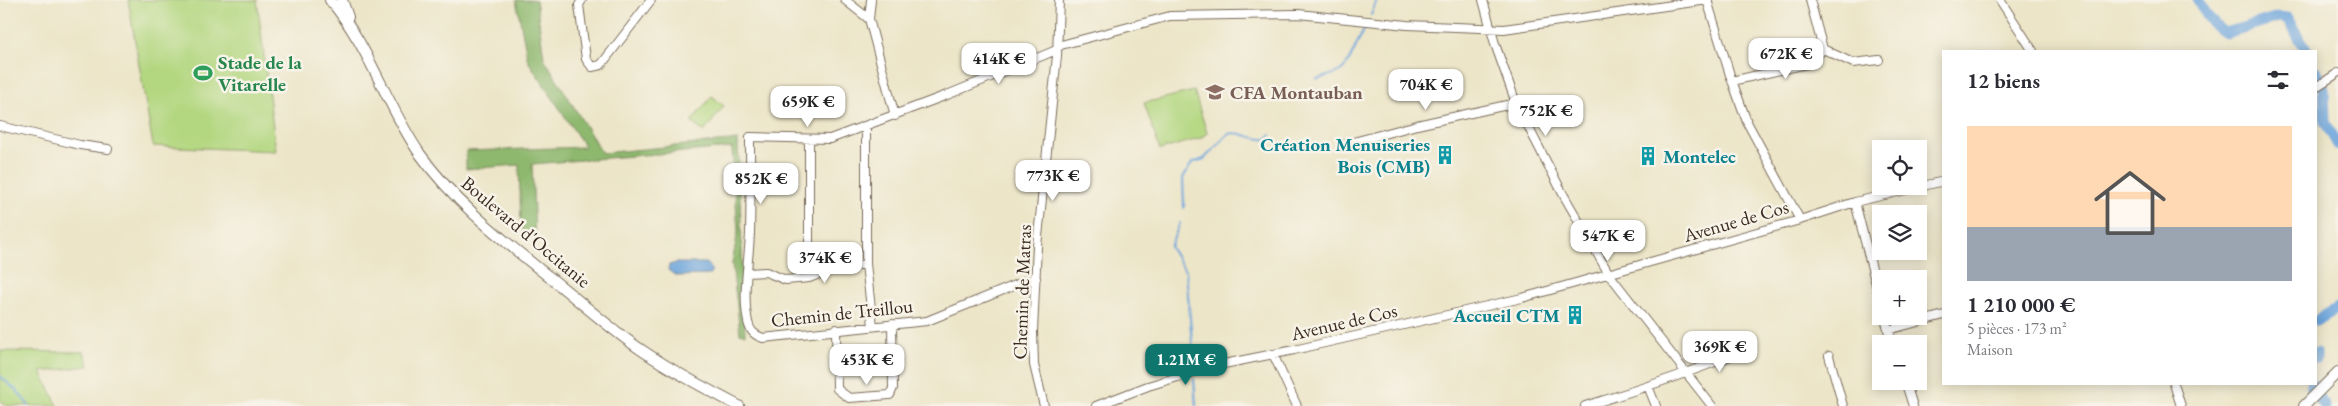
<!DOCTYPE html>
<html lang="fr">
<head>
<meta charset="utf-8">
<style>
	body { margin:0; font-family:"EB Garamond",serif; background:#f7f7f7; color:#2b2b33; height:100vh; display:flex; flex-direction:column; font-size:19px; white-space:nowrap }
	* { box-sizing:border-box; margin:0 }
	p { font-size:16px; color:#7c7c81 }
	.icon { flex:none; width:28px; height:28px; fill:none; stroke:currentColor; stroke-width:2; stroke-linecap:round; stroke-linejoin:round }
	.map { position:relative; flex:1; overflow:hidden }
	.sheet { position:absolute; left:1942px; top:50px; width:375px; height:335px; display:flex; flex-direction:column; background:#fff; border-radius:0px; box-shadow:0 2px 12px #0003 }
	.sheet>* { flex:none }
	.controls { position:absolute; left:1872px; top:140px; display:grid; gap:10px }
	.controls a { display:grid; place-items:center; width:55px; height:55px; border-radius:0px; background:#fff; box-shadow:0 2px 12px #0003; font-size:25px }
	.price { position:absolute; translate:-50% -42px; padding:0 11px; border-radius:10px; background:#fff; color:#222; font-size:16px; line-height:32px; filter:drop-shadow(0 1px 2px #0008) }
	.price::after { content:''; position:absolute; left:50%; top:30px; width:15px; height:11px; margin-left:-8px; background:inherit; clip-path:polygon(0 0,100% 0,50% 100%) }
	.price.active { background:#0f766e; color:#fff }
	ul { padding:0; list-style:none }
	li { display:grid; align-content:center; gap:10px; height:265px; padding:0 25px }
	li+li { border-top:1px solid #e1e1e2 }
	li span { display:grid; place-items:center; height:155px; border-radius:0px; color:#555 }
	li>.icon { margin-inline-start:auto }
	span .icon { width:90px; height:90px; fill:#fffc; stroke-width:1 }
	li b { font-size:21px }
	h2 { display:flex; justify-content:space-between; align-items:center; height:60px; padding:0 25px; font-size:21px }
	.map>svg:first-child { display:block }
	.green { fill:#b3d780; stroke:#77804f }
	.forest { fill:#8eb86e; stroke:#647146 }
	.water { fill:#6da5dc; stroke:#54687d }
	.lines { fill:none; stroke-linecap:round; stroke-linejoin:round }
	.stream { stroke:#6da5dc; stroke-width:2 }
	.river { stroke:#6da5dc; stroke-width:11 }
	.minor-casing { stroke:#796b5a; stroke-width:10 }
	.major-casing { stroke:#796b5a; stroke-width:12 }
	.minor { stroke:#fff; stroke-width:8 }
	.major { stroke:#fff; stroke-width:10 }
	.labels { text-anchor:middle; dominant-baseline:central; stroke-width:5; stroke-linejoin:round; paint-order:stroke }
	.leisure-label { font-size:19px; font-weight:bold; fill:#27864d; stroke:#f7f3e8; text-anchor:start }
	.education-label { font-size:19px; font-weight:bold; fill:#785e54; stroke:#f7f3e8; text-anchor:start }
	.culture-label { font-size:19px; font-weight:bold; fill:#0d838f; stroke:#f7f3e8; text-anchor:end }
	.street-label { font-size:19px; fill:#3b2a1e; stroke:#f7f3e8 }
</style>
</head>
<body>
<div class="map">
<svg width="2338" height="406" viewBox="0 0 2338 406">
	<rect width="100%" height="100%" fill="#f7f3e8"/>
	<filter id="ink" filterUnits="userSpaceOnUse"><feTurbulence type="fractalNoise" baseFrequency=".02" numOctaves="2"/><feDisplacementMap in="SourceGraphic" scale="10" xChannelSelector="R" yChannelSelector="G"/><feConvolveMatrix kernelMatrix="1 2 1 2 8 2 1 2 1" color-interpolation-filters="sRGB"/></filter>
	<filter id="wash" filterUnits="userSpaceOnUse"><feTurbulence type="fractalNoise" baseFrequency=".0096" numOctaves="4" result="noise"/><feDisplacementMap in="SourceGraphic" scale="20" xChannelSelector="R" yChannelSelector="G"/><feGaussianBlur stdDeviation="1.12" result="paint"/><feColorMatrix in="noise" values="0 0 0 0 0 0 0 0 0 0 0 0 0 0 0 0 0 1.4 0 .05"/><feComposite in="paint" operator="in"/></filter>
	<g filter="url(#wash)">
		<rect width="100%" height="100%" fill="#ece5c8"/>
		<path class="green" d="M128,0h129l19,151 -123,-5z
			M1194,91l13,42 -6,5 -41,12 -16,-47z
			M712,96l12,10 -20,26 -13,-10z
			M0,351l84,1 5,14 -48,6 17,34h-52l-6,-5z"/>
		<path class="forest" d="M516,0h20l8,58 58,95 136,-13 7,195 -5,-2 -8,-70 6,-32 -6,-83 -200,16 3,75 -14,-11 -2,-63 -53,4v-18l119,-4 -57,-86z"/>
		<path class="water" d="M676,263h30l6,7 -3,5 -33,1 -8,-6 1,-5z"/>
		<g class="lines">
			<path class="stream" d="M1371,15l6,-15
				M1317,79c7,-2 16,-4 23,-8 11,-6 17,-33 27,-45
				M1184,208l-1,-30 9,-15 12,-4 24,-25c13,-4 25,7 39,5l4,-4
				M1180,223l-10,24 16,25 8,93
				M0,376l18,16 11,14
				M1194,379l2,27"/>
			<path class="river" d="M2198,0c6,11 16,29 28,33l52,-16 9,1 20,33
				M2316,71l8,18 1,33 13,23
				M2316,321l22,-13
				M2316,354v4
				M2312,384v5l13,17"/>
		</g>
	</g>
	<g filter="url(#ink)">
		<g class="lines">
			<g class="minor-casing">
				<path id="minor" d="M582,0l-3,5 7,54 6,8 9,-2 50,-65
					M845,0l24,19 26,97
					M1483,0l12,44 21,59 47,91 46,80 103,132
					M1707,0l23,75 17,47 53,98
					M1810,0l13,49 30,14 26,-3
					M2000,0l33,51
					M869,19l2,-19
					M1732,81l79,-18 12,-14
					M2316,87l22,-14
					M0,126l80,19 28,4
					M809,140v138
					M1342,145l75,-20 99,-22
					M1855,202l26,102
					M866,264v-138
					M747,273l19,-1 20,8 23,-2 26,-10 31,-4 7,62
					M1036,278l-8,2 -101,41 -164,17c-9,-3 -13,-7 -15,-16 -6,-29 1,-60 2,-89 1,-32 0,-64 0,-96l80,2 117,-44 107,-44 7,-6 109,-29 128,-2 109,11 97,4 204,-29
					M1884,316l9,28
					M836,329l1,60 12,9 41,-3 3,-7 -1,-64
					M1888,330l56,-15
					M1273,354l24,52
					M1829,356l14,50
					M1905,381l8,25
					M2174,384l7,22
					M1648,386l8,20
					M1044,406l-10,-41 -1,-34 4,-85 20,-190 2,-56
					M1096,406l52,-20 66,-20 80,-16 228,-52 278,-78 55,-18 89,-21
					M1585,406c56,-17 110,-35 163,-57"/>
			</g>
			<g class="major-casing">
				<path id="major" d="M330,0c39,45 56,105 90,154 35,49 82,85 128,122 32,25 62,53 95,75 31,21 63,38 96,55
					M342,0l6,17
					M2304,406l34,-34"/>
			</g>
			<use href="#minor" class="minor"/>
			<use href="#major" class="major"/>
		</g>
	</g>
	<defs>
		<g id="stadium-bare" transform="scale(1.5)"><path d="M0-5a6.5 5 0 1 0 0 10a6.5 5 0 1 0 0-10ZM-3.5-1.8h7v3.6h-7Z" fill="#2e9e5b" stroke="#f7f3e8" stroke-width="2.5" paint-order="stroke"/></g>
		<g id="university-bare" transform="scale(1.5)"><path d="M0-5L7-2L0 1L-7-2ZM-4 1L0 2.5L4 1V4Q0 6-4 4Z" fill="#8d6e63" stroke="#f7f3e8" stroke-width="2.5" paint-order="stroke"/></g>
		<g id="building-bare" transform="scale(1.5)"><path d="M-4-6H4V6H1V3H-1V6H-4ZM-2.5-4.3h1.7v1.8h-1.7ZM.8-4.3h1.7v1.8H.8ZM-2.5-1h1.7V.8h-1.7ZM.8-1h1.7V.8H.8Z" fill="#0f9aa8" stroke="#f7f3e8" stroke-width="2.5" paint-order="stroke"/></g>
	</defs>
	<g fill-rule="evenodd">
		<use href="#stadium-bare" x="203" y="73"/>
		<use href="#university-bare" x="1215" y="92"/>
		<use href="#building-bare" x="1445" y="155"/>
		<use href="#building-bare" x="1648" y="156"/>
		<use href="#building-bare" x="1575" y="315"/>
	</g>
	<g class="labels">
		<g class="leisure-label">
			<text x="218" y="62">Stade de la<tspan x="218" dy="22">Vitarelle</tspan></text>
		</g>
		<g class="education-label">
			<text x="1230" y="92">CFA Montauban</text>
		</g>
		<g class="culture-label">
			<text x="1430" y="144">Création Menuiseries<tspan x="1430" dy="22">Bois (CMB)</tspan></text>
			<text x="1663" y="156" text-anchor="start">Montelec</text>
			<text x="1560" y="315">Accueil CTM</text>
		</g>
		<g class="street-label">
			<text transform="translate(1736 221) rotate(-16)">Avenue de Cos</text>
			<text transform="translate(526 232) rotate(40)">Boulevard d'Occitanie</text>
			<text transform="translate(1022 292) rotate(-88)">Chemin de Matras</text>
			<text transform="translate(842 313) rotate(-6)">Chemin de Treillou</text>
			<text transform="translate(1344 322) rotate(-13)">Avenue de Cos</text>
		</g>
	</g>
</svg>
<div class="controls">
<a><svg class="icon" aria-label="locate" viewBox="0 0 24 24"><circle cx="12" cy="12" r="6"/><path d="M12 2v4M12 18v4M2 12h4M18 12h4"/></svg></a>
<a><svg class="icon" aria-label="layers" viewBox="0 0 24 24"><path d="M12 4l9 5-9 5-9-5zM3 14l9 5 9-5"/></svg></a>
<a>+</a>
<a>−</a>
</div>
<b class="price" style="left:1786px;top:80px">672K €</b>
<b class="price" style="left:999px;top:85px">414K €</b>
<b class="price" style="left:1426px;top:111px">704K €</b>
<b class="price" style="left:808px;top:128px">659K €</b>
<b class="price" style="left:1546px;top:137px">752K €</b>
<b class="price" style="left:1053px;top:202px">773K €</b>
<b class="price" style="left:761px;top:205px">852K €</b>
<b class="price" style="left:1608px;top:262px">547K €</b>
<b class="price" style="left:825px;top:284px">374K €</b>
<b class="price" style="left:1720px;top:373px">369K €</b>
<b class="price" style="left:867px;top:386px">453K €</b>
<b class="price active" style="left:1186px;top:386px">1.21M €</b>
<section class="sheet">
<h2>12 biens<svg class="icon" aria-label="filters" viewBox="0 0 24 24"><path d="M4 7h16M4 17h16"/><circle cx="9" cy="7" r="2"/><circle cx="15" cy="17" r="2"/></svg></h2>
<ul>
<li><span style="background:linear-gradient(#ffd9b3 65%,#9aa5b1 0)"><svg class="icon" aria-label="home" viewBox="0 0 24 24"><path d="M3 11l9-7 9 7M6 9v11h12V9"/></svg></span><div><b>1 210 000 €</b><p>5 pièces · 173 m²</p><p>Maison</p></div></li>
</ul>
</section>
</div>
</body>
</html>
